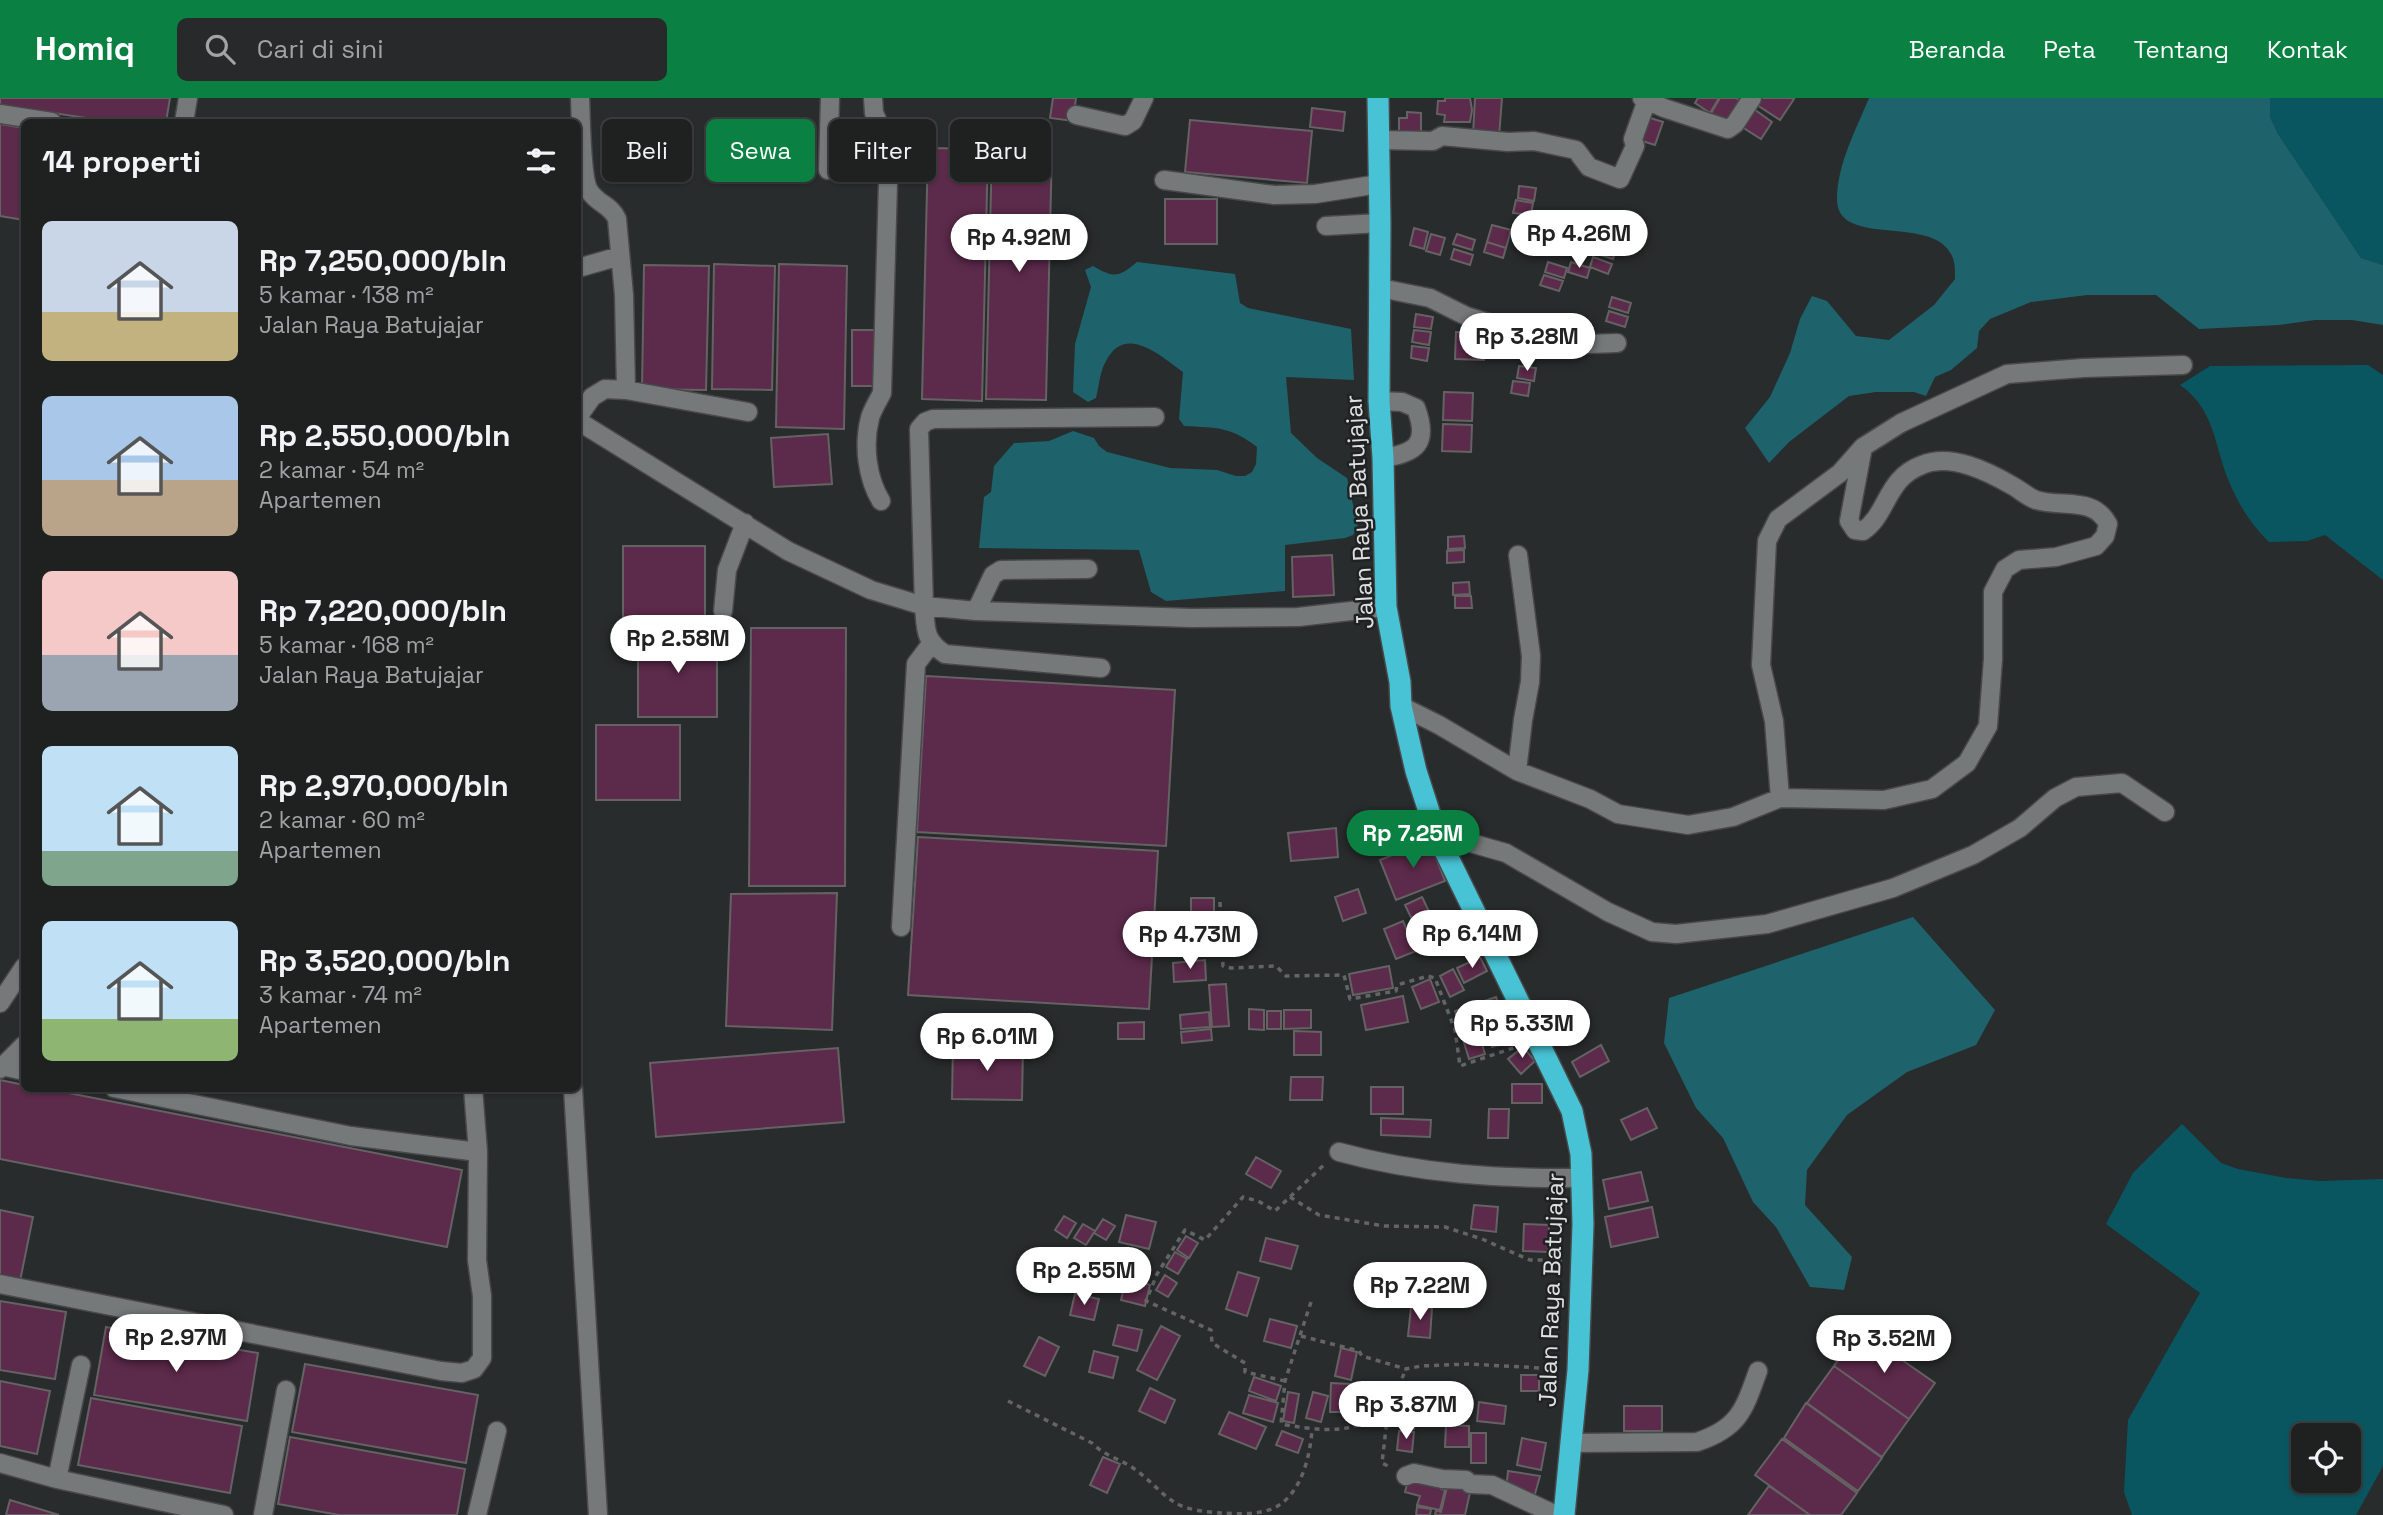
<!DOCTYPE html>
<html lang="id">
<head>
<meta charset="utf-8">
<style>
	body { margin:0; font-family:"Space Grotesk",sans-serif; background:#27292a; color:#f1f3f6; height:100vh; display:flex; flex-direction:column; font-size:26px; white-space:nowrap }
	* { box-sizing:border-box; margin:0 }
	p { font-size:23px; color:#a1a3a5 }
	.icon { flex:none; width:38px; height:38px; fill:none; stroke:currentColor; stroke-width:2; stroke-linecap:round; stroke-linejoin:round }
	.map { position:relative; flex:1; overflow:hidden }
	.drawer { position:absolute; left:21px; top:21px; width:560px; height:973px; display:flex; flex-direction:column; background:#1f2121; border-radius:10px; box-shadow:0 2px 5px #0004,0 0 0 2px #3c3e3f }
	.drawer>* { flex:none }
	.banner { position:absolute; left:602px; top:21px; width:665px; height:63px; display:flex; gap:14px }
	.tools { position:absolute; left:2291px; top:1325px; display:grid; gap:14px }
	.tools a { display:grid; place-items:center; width:70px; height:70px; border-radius:10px; background:#1f2121; box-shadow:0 2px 5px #0004,0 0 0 2px #3c3e3f; font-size:35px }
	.price { position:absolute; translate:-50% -60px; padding:0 16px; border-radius:24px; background:#fff; color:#222; font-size:23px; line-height:46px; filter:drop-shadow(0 2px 4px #0008) }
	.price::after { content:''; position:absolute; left:50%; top:42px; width:21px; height:16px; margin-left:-10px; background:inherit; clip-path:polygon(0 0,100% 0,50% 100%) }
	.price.on { background:#0b8043; color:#fff }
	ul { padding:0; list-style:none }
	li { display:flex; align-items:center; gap:21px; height:175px; padding:0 21px }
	li span { display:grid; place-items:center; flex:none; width:196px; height:140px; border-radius:10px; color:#555 }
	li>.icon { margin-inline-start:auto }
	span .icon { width:84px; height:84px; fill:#fffc; stroke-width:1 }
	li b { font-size:30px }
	h2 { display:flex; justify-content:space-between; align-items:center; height:84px; padding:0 21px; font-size:30px }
	.tag { padding:0 24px; border-radius:10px; background:#1f2121; box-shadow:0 2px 5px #0004,0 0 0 2px #3c3e3f; font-size:24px; line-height:63px }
	.tag.on { background:#0b8043; color:#fff }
	header { display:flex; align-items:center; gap:42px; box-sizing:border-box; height:98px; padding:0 35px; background:#0b8043; color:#fff }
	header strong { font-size:33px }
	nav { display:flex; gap:38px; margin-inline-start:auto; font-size:24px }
	.search { width:490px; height:63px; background:#27292a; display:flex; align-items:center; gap:18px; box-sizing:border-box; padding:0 24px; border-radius:10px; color:#a1a3a5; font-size:26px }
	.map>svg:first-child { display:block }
	.green { fill:#0a5660; fill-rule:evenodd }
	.forest { fill:#1e626c }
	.building { fill:#5c2a4a; stroke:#656263; stroke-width:2 }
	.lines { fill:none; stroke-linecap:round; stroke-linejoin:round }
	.minor-casing { stroke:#47494a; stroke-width:21 }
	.highway-casing { stroke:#47494a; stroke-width:24 }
	.path { stroke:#636565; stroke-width:3.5; stroke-dasharray:5 5; stroke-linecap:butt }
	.minor { stroke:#76797a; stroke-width:18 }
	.highway { stroke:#47c3d5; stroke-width:21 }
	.labels { text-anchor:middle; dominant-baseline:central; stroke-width:5; stroke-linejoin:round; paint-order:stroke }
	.street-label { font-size:24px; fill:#dee0e0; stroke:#1f2223 }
</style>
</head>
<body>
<header>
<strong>Homiq</strong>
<div class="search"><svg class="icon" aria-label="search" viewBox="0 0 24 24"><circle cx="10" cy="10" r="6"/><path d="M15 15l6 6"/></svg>Cari di sini</div>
<nav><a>Beranda</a><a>Peta</a><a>Tentang</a><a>Kontak</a></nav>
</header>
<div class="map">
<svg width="2383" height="1417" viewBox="0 0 2383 1417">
	<rect width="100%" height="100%" fill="#292c2c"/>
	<path class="green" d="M2270,0h113v167l-22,-7 -83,-124 -8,-17z
		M2368,267l15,10v205l-58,-45 -18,6 -38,1c-18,-17 -32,-40 -41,-63 -15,-38 -13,-69 -48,-94l30,-19z
		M2182,1026l39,39 17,6 48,9 34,3 63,-2v287l-27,49h-224l-8,-23 4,-72 72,-127 -94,-69 27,-51zM2348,1337v45h-45v-45z"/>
	<path class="forest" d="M1869,0h401v19l8,17 83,124 22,7v60l-31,-5h-37l-36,5 -80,4 -43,-34h-69l-56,7 -41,17 -11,12 -2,17 -26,22 -16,7 -9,19 -12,-4h-38l-27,4 -60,46 -20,21 -24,-35 25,-31 20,-44 10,-34 12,-23 15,5 29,35 33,4 45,-35 21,-26c0,-5 0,-12 -1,-17 -12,-52 -116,-11 -117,-62 0,-36 19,-70 32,-102z
		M1137,164l98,12 5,29 8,5 103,21 3,51 -68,-3 5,56 26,25 30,20 11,49 -5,8 -8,3 -60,7v46l-119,10 -15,-9 -12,-42 -160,-2 5,-51 7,-5 3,-26 20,-23 35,-2 24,-10 21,7 5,8 8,6 63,16 47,2 19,6h9l7,-4 4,-8 1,-17c-27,-21 -40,-19 -73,-21l-5,-7 4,-47c-22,-16 -58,-49 -77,-11 -6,10 -7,25 -10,37l-8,4 -15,-10 2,-48 16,-57 -6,-17 8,-4c21,12 25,12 44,-4z
		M1913,819l82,93 -19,35 -69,27 -60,43 -40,55 -2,35 47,52 -8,33 -34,-3 -34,-60 -23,-25 -30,-64 -27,-30 -32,-65 5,-45z"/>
	<path class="building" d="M0,0h170l-4,24h-53l-113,-17z
		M1053,0h23l-3,23 -23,-3z
		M1445,0h25l2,12 -2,12h-26l1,-7 -8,-1 1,-13h7z
		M1475,0h27l-3,39 -26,-2z
		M1698,0h21l-9,15 -15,-10z
		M1720,0h16l5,3 -15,24 -16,-10z
		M1757,0h35l2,1 -14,21 -26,-17z
		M1751,9l21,15 -11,17 -22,-14z
		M1312,10l33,4 -2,19 -33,-4z
		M1407,14l14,1v25h-16v-7h-6v-13h8z
		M1644,18l19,6 -8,23 -19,-6z
		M1190,22l122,11 -5,52 -122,-11z
		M0,26l24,4v92l-24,-4z
		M992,49l60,1 -6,252 -60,-1z
		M928,50l60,1 -6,252 -60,-2z
		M1519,88l17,2 -2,13 -16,-3z
		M1165,101h52v45h-52z
		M1516,102l17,3 -2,12 -18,-2z
		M1492,127l19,5 -5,18 -19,-6z
		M1414,130l14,4 -4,17 -14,-4z
		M1431,136l14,4 -5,17 -14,-4z
		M1457,136l18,6 -3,10 -19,-6z
		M1487,144l19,6 -3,10 -19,-6z
		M1597,145l19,6 -3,10 -19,-6z
		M1454,151l19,6 -3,10 -19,-6z
		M1593,159l19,7 -4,10 -18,-7z
		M1548,164l19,6 -3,10 -19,-6z
		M1571,164l19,6 -3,10 -19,-6z
		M714,166l61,2 -3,124 -60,-1z
		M779,166l68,2 -3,163 -68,-2z
		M644,167l65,1 -3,124 -64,-1z
		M1544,177l19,6 -4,10 -19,-6z
		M1612,199l19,6 -3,10 -19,-6z
		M1609,213l19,6 -3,10 -19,-6z
		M1416,216l17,3 -2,12 -17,-2z
		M852,232h27l1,56h-28z
		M1414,232l17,2 -2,13 -17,-3z
		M1456,234l29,1 -1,27 -29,-1z
		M1412,248l17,2 -2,13 -16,-3z
		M1519,268l17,2 -2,13 -17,-3z
		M1513,283l17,2 -2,13 -17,-3z
		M1444,294l29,1 -1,28 -29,-1z
		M1443,326l29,1 -1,27 -29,-1z
		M828,336l4,50 -58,3 -3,-49z
		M1464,438l1,12 -17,1v-12z
		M623,448h82v78h-82z
		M1464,452v12l-17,1v-12z
		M1332,457l2,40 -41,2 -1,-40z
		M1469,484l1,12 -17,1v-12z
		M1455,498h16l1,12h-17z
		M751,530h95l-1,258h-96z
		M638,535h79v84h-79z
		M926,578l249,14 -9,156 -249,-14z
		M596,627h84v75h-84z
		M1336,730l2,29 -47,4 -3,-28z
		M918,739l240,14 -9,158 -241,-14z
		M1429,742l16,41 -49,19 -16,-40z
		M1358,791l8,24 -23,8 -8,-24z
		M837,795l-5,137 -106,-4 5,-132z
		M1422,799l12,25 -17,8 -12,-25z
		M1191,800h23v28h-23z
		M1403,823l13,30 -20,8 -12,-30z
		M1480,859l7,14 -23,12 -7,-15z
		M1205,862l1,20 -32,2 -1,-19z
		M1389,868l4,22 -40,7 -4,-21z
		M1453,871l11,21 -14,7 -10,-21z
		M1430,881l9,23 -18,7 -9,-22z
		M1226,886l3,42 -17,1 -3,-42z
		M1403,898l5,26 -42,8 -5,-25z
		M1496,899l5,15 -41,13 -5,-14z
		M1249,911l15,1v20l-15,-1z
		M1284,912h27v18l-27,1z
		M1267,913h14v18h-14z
		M1209,914l1,15 -29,2 -1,-14z
		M1144,924v17h-26v-16z
		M1502,924l7,20 -17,5 -6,-19z
		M1477,930l8,26 -16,5 -8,-26z
		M1211,931l1,11 -30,3 -1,-11z
		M1294,933l27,1v23h-27z
		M953,947l70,2 -1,53 -70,-1z
		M1601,947l8,16 -29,16 -8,-15z
		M1523,949l12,14 -14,13 -13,-15z
		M838,950l6,74 -188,15 -6,-74z
		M1291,979h32l-1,23h-32z
		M0,982l24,5v3h19l419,82 -15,77 -447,-88z
		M1512,986h30v19h-30z
		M1371,989h32v27h-32z
		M1647,1010l10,20 -26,12 -10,-20z
		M1489,1011h20l-1,29h-20z
		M1381,1020l50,2 -1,17 -49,-2z
		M1256,1059l25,14 -10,17 -25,-14z
		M1641,1074l7,29 -39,8 -6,-29z
		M1474,1107l24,2 -2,25 -25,-3z
		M1652,1109l6,30 -47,10 -6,-30z
		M0,1112l33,7 -14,69 -19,-4z
		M1126,1117l30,7 -7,27 -30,-7z
		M1064,1118l12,7 -9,15 -12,-8z
		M1103,1121l12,7 -9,14 -12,-7z
		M1083,1126l12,7 -9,14 -12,-7z
		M1524,1126l25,1 -1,27 -25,-1z
		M1186,1138l12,7 -9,15 -12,-8z
		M1266,1140l32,8 -7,23 -31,-8z
		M1048,1154l24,5 -5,21 -24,-6z
		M1175,1154l12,7 -9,15 -12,-7z
		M1073,1161l24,6 -5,21 -24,-6z
		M1238,1174l21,6 -12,38 -21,-7z
		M1165,1177l12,8 -9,14 -12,-7z
		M1126,1181l24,6 -5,21 -24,-6z
		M1075,1196l24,5 -5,21 -24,-5z
		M0,1203l66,11 -11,67 -55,-9z
		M1411,1209l21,1 -2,30 -22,-2z
		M1270,1221l27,7 -6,22 -27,-7z
		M1118,1227l24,5 -5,21 -24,-6z
		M1161,1228l19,10 -23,44 -20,-10z
		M106,1229l152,26 -11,68 -153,-26z
		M1859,1232l76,53 -26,36 -75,-53z
		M1039,1239l20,10 -14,29 -21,-10z
		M1341,1250l16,4 -6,28 -16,-4z
		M1094,1253l24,6 -5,21 -24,-6z
		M305,1266l173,31 -12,68 -174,-31z
		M1834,1268l75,53 -27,38 -75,-54z
		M1521,1277h18v16h-18z
		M1254,1279l27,9 -5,15 -27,-10z
		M0,1283l50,10 -13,63 -37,-8z
		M1331,1285l20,1 -1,28h-20z
		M1402,1288l18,3 -4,21 -17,-4z
		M1150,1290l25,12 -10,23 -26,-12z
		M1288,1294l11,2 -5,29 -11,-2z
		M1313,1294l15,4 -7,26 -15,-4z
		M1420,1296l22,3 -2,12 -14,-2 -2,9 -7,-1z
		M1249,1297l29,8 -5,19 -30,-9z
		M91,1300l151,28 -12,67 -152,-28z
		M1479,1304l27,4 -2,18 -27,-3z
		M1806,1305l76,55 -24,33 -74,-53z
		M1624,1308h38v25h-38z
		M1229,1314l37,15 -10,22 -37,-15z
		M1403,1317l13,1 -2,13 -13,-1z
		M1446,1327l23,1v21h-24z
		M1282,1333l21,8 -5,14 -22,-8z
		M1399,1333l15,1 -2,20 -15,-2z
		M1471,1335h15v30h-15z
		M290,1339l175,32 -8,46h-118l-61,-11z
		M1522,1340l24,5 -5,27 -24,-5z
		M1782,1341l75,54 -16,22h-31l-55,-40z
		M1103,1359l17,7 -13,29 -17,-8z
		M1508,1373l32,5 -7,25 -27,-10z
		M1409,1379l34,4 -2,8 4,1 -5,20 -23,-5 3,-9 -15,-4z
		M1448,1385l23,5 -6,27h-30l1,-5 5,2z
		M1769,1388l41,29h-62z
		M10,1402l49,15h-53z
		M1417,1409l14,2 -1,6h-14z"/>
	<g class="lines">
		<g class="minor-casing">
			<path id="minor" d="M580,0c1,18 1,83 10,94 8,12 21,13 27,27l7,76 2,95
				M873,0l1,15 15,34 -7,246c-4,8 -10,17 -12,25 -7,27 -3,60 11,83
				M1642,0l22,10 64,21 7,-5 17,-26
				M0,16l52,8
				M1076,17l49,11 8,-5 11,-23
				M184,24l4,-24
				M1379,42l54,1 9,-5 66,6 26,-1 42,9 13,17 31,12 15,-33 -2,-7 14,-39
				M828,72l2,-72
				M1164,82l110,15 41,-1 64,-10
				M1326,128l54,-3
				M578,170l42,-12
				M1380,190l50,10 36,18 66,20 57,8 28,-1
				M1379,303l23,1 14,6c13,35 1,45 -33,50
				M578,319l14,-20 13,-8 21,1 122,22
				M578,323l210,130 83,39 53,16 52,5 216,7 106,-1 88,-10
				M723,513l4,-41 18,-47
				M976,513l17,-36 8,-5 87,-1
				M1101,570l-156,-14c-21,-14 -19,-24 -21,-48l-5,-177 6,-7 8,-3 222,-2
				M1401,608l38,19 78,46 73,28 28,15 70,11 45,-8 47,-19 104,2 48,-11 35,-26 21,-37 5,-67v-67l12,-23 14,-9 37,-3 40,-11 9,-10 3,-12c-15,-28 -46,-16 -72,-24 -8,-3 -16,-10 -23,-14 -26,-15 -62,-33 -91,-21 -36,13 -34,49 -59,66l-8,-1 -6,-9 14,-74
				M1517,673l6,-51 7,-38 1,-26 -13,-101
				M1780,700l-6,-77 -13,-56 6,-124 11,-22 62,-46 23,-26 38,-24 106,-49 76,-6 100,-3
				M1436,735l70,20 102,59 44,20 24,2 91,-10 126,-36 80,-33 47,-27 35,-30 21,-11 46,-4 43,29
				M901,829l15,-263 15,-20
				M0,905l24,-36
				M2,968l22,5
				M0,971l24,-24
				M114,990l237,48 127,16
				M573,990l25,427
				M1339,1054c80,22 161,27 244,26
				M0,1186l441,87 21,2 12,-4 8,-11v-62l-5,-36 1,-108 -5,-64
				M1571,1345l126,-1c42,-14 47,-32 61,-71
				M0,1365l57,16 167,36
				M1406,1378l8,-3 28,6 24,1 4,4 22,1 64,30
				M57,1381l24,-114
				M263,1417l23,-125
				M477,1417l20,-84"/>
		</g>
		<g class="highway-casing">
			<path id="highway" d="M1378,0l2,125 -1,178 4,57 3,149 14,75 1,24 15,65 20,62 136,278 9,43 2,70 -5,146 -14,145"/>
		</g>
		<path class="path" d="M1220,804l3,64 8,2 45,-2 10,10 58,-1 6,24 46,-8 1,-6 31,-9 7,2 20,52 5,36 56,-19 -3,-8
			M1290,1099l29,18 65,11 61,1 37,12 48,21h32
			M1311,1204l-26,79 -4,43c62,11 98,11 125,-55
			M1301,1238l58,15 3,5 44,13 15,-3 48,-2 89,5
			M1285,1283l-40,-9v-9l-33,-20 -1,-13 -65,-29 11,-27 28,-44 20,10 38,-43 15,4 17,10 51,-48
			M1008,1303l84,42c11,12 28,16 41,25 15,10 27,25 41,34 12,8 33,10 47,11 17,1 37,2 53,-5 27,-13 36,-51 38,-78
			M1383,1309l5,4 -6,52 8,4"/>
		<use href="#minor" class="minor"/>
		<use href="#highway" class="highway"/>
	</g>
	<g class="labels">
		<g class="street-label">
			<text transform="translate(1359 414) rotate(-93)">Jalan Raya Batujajar</text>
			<text transform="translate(1551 1192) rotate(-88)">Jalan Raya Batujajar</text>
		</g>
	</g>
</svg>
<div class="tools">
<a><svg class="icon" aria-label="locate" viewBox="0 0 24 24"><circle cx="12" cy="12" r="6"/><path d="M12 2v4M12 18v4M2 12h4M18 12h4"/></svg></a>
</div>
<b class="price" style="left:1579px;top:172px">Rp 4.26M</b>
<b class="price" style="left:1019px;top:176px">Rp 4.92M</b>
<b class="price" style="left:1527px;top:275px">Rp 3.28M</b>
<b class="price" style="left:678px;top:577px">Rp 2.58M</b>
<b class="price on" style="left:1413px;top:772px">Rp 7.25M</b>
<b class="price" style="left:1472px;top:872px">Rp 6.14M</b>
<b class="price" style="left:1190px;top:873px">Rp 4.73M</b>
<b class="price" style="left:1522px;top:962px">Rp 5.33M</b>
<b class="price" style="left:987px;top:975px">Rp 6.01M</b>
<b class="price" style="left:1084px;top:1209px">Rp 2.55M</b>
<b class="price" style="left:1420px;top:1224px">Rp 7.22M</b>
<b class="price" style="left:176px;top:1276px">Rp 2.97M</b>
<b class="price" style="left:1884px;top:1277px">Rp 3.52M</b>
<b class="price" style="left:1406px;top:1343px">Rp 3.87M</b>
<div class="banner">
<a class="tag">Beli</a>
<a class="tag on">Sewa</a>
<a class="tag">Filter</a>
<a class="tag">Baru</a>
</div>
<section class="drawer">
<h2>14 properti<svg class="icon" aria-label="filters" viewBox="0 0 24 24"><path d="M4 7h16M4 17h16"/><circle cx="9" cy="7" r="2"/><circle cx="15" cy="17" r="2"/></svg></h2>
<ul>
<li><span style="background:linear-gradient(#c9d6e8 65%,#c2b280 0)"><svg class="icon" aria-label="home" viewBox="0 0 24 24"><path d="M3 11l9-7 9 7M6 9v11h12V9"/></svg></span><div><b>Rp 7,250,000/bln</b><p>5 kamar · 138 m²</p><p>Jalan Raya Batujajar</p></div></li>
<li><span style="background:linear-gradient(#a9c7e8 60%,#b9a48a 0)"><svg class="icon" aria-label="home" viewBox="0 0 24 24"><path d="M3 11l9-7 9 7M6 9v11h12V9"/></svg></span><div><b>Rp 2,550,000/bln</b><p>2 kamar · 54 m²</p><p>Apartemen</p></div></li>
<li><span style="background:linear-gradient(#f6c9c9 60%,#9aa5b1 0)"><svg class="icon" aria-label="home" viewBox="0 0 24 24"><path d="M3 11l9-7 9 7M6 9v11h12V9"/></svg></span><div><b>Rp 7,220,000/bln</b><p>5 kamar · 168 m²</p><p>Jalan Raya Batujajar</p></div></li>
<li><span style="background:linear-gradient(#bfe0f5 75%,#7fa58c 0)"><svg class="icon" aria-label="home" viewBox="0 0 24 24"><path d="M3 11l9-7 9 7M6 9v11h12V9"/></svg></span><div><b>Rp 2,970,000/bln</b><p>2 kamar · 60 m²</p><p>Apartemen</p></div></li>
<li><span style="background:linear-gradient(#bfe0f5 70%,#8fb573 0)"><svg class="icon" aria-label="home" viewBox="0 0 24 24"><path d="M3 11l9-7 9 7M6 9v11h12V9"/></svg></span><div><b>Rp 3,520,000/bln</b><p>3 kamar · 74 m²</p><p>Apartemen</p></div></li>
</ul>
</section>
</div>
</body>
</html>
